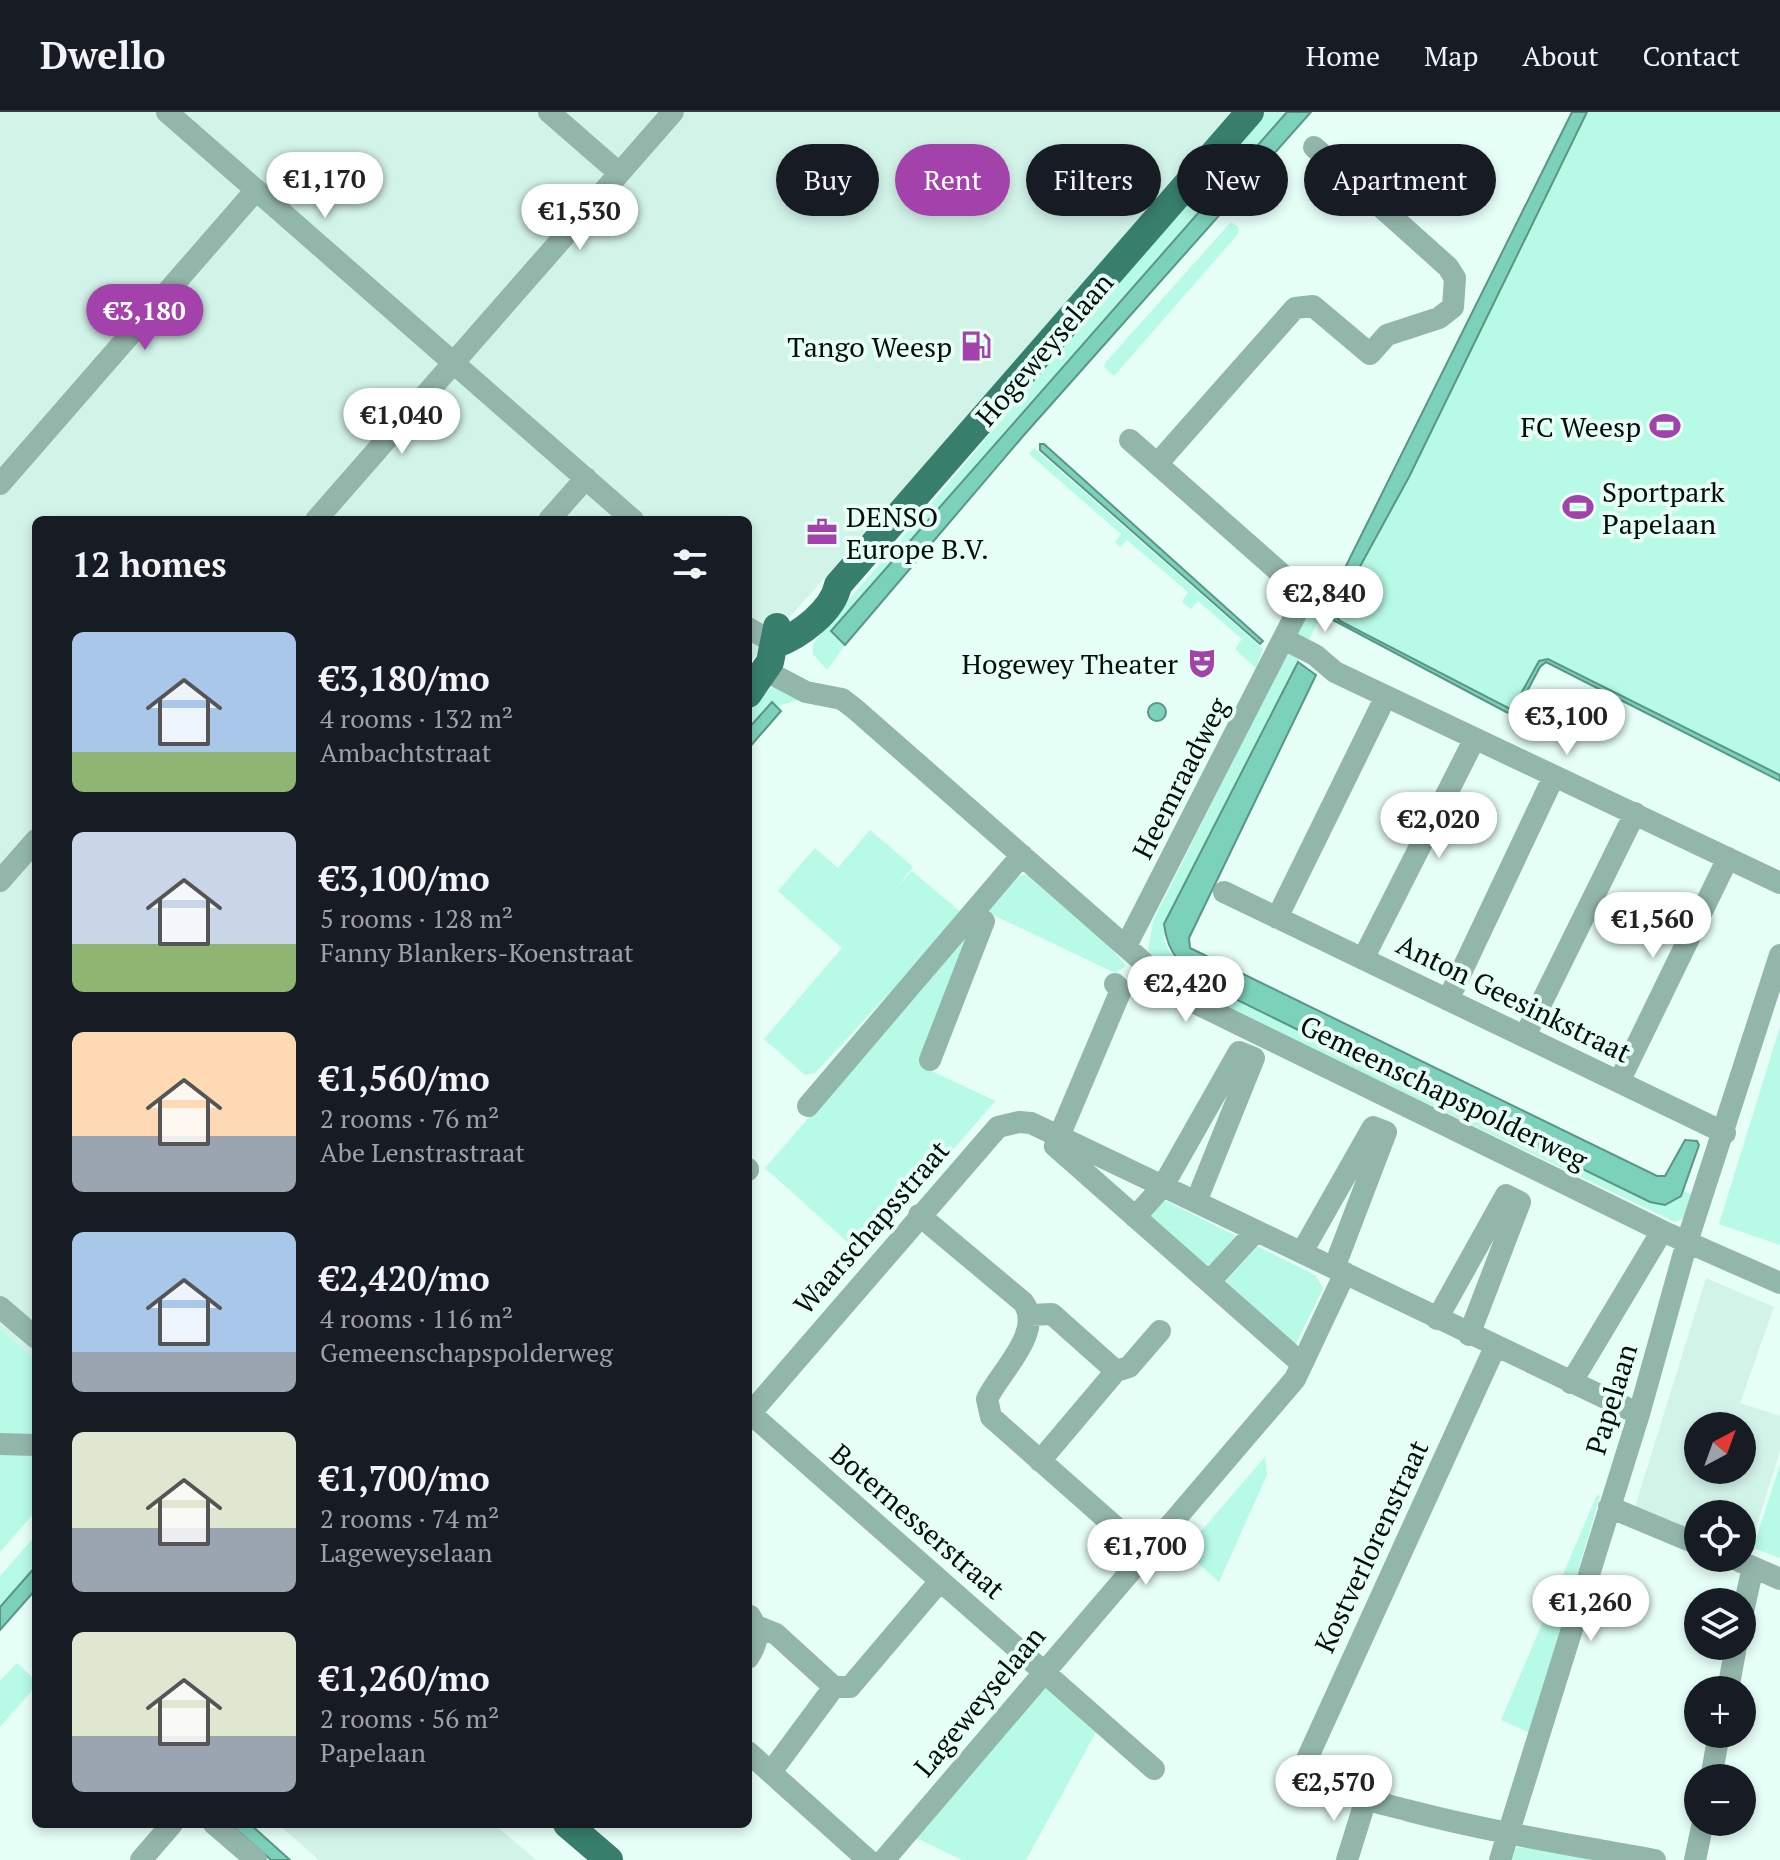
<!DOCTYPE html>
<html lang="en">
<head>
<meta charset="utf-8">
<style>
	body { margin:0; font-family:"PT Serif",serif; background:#20242c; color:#f1f3f6; height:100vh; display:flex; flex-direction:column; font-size:30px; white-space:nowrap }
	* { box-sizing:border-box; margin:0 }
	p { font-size:26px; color:#9ea1a6 }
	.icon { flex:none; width:44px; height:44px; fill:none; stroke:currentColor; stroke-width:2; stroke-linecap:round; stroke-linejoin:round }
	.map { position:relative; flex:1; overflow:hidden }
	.panel { position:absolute; left:32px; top:404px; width:720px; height:1312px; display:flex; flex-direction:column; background:#171b24; border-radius:12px; box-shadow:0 4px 12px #0003 }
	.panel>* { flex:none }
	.guide { position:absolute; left:776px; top:32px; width:760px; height:72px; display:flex; gap:16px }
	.needle { width:52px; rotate:41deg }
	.buttons { position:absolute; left:1684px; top:1300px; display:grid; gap:16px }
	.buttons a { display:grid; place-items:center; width:72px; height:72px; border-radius:50%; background:#171b24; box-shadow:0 4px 12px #0003; font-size:40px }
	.price { position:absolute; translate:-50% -68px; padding:0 18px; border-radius:28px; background:#fff; color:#222; font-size:26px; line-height:52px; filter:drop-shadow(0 2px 4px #0008) }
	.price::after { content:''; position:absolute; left:50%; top:48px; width:24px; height:18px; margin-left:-12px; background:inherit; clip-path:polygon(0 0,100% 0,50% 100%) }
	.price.selected { background:#a242aa; color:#fff }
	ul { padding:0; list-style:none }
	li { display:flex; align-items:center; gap:24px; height:200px; padding:0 40px }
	li span { display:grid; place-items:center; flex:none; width:224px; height:160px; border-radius:12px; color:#555 }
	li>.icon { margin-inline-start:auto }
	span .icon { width:96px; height:96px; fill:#fffc; stroke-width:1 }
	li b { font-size:34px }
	h2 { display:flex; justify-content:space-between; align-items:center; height:96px; padding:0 40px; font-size:34px }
	.pill { padding:0 28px; border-radius:36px; background:#171b24; box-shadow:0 4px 12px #0003; font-size:28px; line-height:72px }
	.pill.selected { background:#a242aa; color:#fff }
	header { display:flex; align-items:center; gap:48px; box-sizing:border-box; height:112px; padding:0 40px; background:#171b24; border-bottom:2px solid #363941 }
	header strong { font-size:38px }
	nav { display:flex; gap:44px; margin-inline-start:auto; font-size:28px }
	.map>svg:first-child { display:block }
	.built { fill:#d2f3e8; fill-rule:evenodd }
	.green { fill:#b7fae6 }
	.water { fill:#7cd1ba; stroke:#599686; stroke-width:2 }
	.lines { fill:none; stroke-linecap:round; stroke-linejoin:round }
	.minor { stroke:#93b6ab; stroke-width:22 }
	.major { stroke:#377e6c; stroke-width:28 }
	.labels { text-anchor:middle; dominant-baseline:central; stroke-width:8; stroke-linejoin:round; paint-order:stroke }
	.poi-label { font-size:28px; fill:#060e0c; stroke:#e6fff7; text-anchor:end }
	.street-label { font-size:28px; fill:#060e0c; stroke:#e6fff7 }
</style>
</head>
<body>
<header>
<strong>Dwello</strong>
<nav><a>Home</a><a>Map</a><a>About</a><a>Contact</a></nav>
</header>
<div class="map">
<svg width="1780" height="1748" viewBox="0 0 1780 1748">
	<rect width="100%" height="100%" fill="#e6fff7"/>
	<path class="built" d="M0,0h1238l-490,552v-144h-712v840l-36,-31z
		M1706,1166l68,29 -34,96 40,13v35l-32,103 -6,-2v-38h-44v19l-63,-26zM1698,1314h44v44h-44z
		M278,1712h216l42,36h-217z"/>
	<path class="green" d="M1264,0h23l-456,519 14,14 -18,25 -14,-16v-9l13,-19c148,-169 289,-345 438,-514z
		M1572,0h208v669l-234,-119 -6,5 -25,47 -9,-2 -185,-97 -158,322c9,32 46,42 73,56l457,202 -5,21 -13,6 -471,-225 -56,-46 5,-30 163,-326 27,-23z
		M1231,110l8,6 -1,6 -124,142 -10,-9 2,-5z
		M1034,336l229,201 -7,19 -21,-19 7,-10 -44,-38 -7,8 -9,-7 6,-10 -61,-52 -7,7 -5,-5 6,-8 -92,-80z
		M775,574l23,14 -20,6 -6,-4 -24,27v-25z
		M870,718l43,37 -16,20 15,-16 51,43 -148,159 -10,2 -41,-36 78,-91 -64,-57 37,-43 23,20z
		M1028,762l70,58 28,34 -11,7 -128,-61 32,-36z
		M976,814l-55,140 74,35 -133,154 -97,-87z
		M1780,915v218l-61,-21z
		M1162,1087l153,76 8,13 -28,58 -148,-130z
		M0,1217l36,31v75l-36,-2z
		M0,1340l36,1v58l-36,41z
		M1265,1345l2,18 -48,107 -35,-31z
		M1780,1353v93l-27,-10z
		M1597,1383l3,1 -70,237 -29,-13z
		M36,1423v31l-36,41v-31z
		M17,1551l19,18v5l-36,41v-46z
		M1044,1575l52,45 -70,128h-64l-47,-23z
		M1517,1735l91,13h-99z"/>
	<path class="water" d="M1287,0h24l-287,323 -179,210 -14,-14z
		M1572,0h15l-178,365 -75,137 6,7 172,89 27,-49 9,-2 232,116v6l-234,-119 -6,5 -25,47 -9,-2 -184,-98z
		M1040,332h4l219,197 -3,3 -220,-194z
		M1298,550l18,13 -127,263 1,10 467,228h8l20,-36 12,1 2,4 -18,51 -16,9 -15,-3 -425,-208c-32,-23 -56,-28 -61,-70z
		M772,590l9,9 -33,38v-20z
		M1148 600a9 9 0 1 1 18 0a9 9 0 1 1-18 0Z
		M36,1454v23l-36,41v-23z
		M230,1712h20l40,36h-19z"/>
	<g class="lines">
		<path class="minor" d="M167,0l466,408
			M549,0l70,61
			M1157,352l138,-156 18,-2 57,48 17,-19 52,-17 14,-11 2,-29 -7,-11 -134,-120
			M0,372l256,-294
			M316,408l357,-408
			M549,408l37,-42
			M748,516l28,16
			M1284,527l31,16 20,17 445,211
			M766,559l40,21 36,7 13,10 328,288 479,234 118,52
			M0,769l36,-41
			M1224,780l501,241
			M1277,806l109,-222
			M1126,834l175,-342 -7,-19 -164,-145
			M1363,847l111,-219
			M1115,872l6,6 -66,156 247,218
			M1448,888l106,-224
			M1525,924l110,-223
			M930,948l54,-139 -13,-6
			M1619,970l109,-224
			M808,994l214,-251
			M748,1058v-1
			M919,1103l104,87c22,29 -24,71 -36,97l4,18 154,136
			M1135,1105l28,-31 76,-134 15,6 -58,144
			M1302,1140l71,-125 13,5 -52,136
			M1209,1170l47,-51
			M0,1195l36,31
			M1030,1203l22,-1 64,57 13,-4 31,-36
			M1437,1207l69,-124 14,7 -51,133
			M1495,1235l-188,412c1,10 2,15 11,21 27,16 62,23 92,31 81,21 163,34 245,49
			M1571,1271l91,-152
			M750,1301l404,356
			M748,1304l250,-289 21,-5 12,1 608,291
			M0,1332l36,1
			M1040,1349l76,-90
			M1609,1395l89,37
			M1732,1446l48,21
			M1742,1504l11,-49
			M756,1514l20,8 58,53h16l90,-106
			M748,1546c10,-15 12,-26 2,-42
			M1728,1578l8,-44
			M748,1640l120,108
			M771,1660l63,-85
			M1711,1666l8,-44
			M214,1712l42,36
			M141,1748l31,-36
			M884,1748l411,-481 50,-106
			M1347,1748l19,-61
			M1500,1748l139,-446 48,-172 93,-287
			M1695,1748l8,-38"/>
		<path class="major" d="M776,532c23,-8 57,-33 62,-59l412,-473
			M748,582l22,-32 7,-35
			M567,1712l42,36"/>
	</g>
	<defs>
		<g id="fuel-bare" transform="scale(2.4)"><path d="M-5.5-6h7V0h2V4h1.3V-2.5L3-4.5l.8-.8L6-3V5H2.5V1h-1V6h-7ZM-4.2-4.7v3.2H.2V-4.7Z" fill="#a242aa" stroke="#e6fff7" stroke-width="2.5" paint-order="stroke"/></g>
		<g id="stadium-bare" transform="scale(2.4)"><path d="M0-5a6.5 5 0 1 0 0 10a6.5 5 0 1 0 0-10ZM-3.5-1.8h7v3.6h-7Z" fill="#a242aa" stroke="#e6fff7" stroke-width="2.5" paint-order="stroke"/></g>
		<g id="office-bare" transform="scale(2.4)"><path d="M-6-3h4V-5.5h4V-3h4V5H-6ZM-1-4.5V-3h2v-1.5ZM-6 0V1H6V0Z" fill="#a242aa" stroke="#e6fff7" stroke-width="2.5" paint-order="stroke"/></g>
		<g id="theatre-bare" transform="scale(2.4)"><path d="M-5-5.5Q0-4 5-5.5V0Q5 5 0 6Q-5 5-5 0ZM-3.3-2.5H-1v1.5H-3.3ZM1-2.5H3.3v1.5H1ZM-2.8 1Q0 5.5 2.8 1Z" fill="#a242aa" stroke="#e6fff7" stroke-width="2.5" paint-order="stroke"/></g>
	</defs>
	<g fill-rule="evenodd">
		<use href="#fuel-bare" x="976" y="234"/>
		<use href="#stadium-bare" x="1665" y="314"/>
		<use href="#stadium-bare" x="1578" y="395"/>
		<use href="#office-bare" x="822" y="420"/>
		<use href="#theatre-bare" x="1202" y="551"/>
	</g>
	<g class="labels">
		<g class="poi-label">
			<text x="952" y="234">Tango Weesp</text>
			<text x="1641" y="314">FC Weesp</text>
			<text x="1602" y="379" text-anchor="start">Sportpark<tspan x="1602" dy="32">Papelaan</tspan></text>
			<text x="846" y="404" text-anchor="start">DENSO<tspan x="846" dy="32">Europe B.V.</tspan></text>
			<text x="1178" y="551">Hogewey Theater</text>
		</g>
		<g class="street-label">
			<text transform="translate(1044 237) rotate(-49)">Hogeweyselaan</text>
			<text transform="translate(1180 666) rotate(-63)">Heemraadweg</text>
			<text transform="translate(1514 886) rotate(26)">Anton Geesinkstraat</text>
			<text transform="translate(1444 980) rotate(26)">Gemeenschapspolderweg</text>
			<text transform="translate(871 1115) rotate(-49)">Waarschapsstraat</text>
			<text transform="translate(1611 1287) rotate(-73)">Papelaan</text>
			<text transform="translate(918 1409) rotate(41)">Boternesserstraat</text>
			<text transform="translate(1371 1434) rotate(-65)">Kostverlorenstraat</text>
			<text transform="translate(979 1589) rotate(-50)">Lageweyselaan</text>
		</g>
	</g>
</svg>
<div class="buttons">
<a><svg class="needle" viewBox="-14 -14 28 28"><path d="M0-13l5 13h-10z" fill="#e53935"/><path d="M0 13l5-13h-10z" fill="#9ea1a6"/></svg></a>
<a><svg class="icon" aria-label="locate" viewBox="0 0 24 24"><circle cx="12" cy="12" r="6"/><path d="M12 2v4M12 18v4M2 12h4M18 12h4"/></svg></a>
<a><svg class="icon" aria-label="layers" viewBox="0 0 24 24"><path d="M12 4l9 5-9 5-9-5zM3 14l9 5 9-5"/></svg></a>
<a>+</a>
<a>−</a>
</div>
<b class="price" style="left:325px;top:108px">€1,170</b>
<b class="price" style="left:580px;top:140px">€1,530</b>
<b class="price selected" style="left:145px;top:240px">€3,180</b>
<b class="price" style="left:402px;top:344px">€1,040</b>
<b class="price" style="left:1325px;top:522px">€2,840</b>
<b class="price" style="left:1567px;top:645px">€3,100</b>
<b class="price" style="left:1439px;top:748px">€2,020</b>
<b class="price" style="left:1653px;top:848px">€1,560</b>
<b class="price" style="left:1186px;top:912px">€2,420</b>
<b class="price" style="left:1146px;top:1475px">€1,700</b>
<b class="price" style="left:1591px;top:1531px">€1,260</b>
<b class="price" style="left:1334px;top:1711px">€2,570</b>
<div class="guide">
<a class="pill">Buy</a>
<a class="pill selected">Rent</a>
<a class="pill">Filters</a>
<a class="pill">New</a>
<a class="pill">Apartment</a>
</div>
<section class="panel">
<h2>12 homes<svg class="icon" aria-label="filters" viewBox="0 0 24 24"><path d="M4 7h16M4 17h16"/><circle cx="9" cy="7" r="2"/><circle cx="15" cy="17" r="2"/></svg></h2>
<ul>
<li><span style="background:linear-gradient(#a9c7e8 75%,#8fb573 0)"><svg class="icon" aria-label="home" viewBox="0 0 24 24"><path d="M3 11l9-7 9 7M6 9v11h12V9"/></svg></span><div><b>€3,180/mo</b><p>4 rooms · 132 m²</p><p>Ambachtstraat</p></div></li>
<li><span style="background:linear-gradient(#c9d6e8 70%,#8fb573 0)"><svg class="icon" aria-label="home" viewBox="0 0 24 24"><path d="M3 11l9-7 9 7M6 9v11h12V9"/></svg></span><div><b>€3,100/mo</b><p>5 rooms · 128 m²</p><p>Fanny Blankers-Koenstraat</p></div></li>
<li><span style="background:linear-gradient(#ffd9b3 65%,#9aa5b1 0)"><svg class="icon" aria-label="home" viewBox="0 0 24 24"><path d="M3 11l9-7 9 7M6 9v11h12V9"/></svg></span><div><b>€1,560/mo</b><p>2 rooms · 76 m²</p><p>Abe Lenstrastraat</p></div></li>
<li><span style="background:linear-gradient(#a9c7e8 75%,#9aa5b1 0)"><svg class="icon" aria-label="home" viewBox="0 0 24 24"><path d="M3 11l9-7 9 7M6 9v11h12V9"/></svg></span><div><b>€2,420/mo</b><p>4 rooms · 116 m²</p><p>Gemeenschapspolderweg</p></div></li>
<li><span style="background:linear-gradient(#dfe7d0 60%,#9aa5b1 0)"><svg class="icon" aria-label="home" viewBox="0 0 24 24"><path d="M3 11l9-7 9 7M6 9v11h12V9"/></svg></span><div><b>€1,700/mo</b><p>2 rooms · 74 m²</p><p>Lageweyselaan</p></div></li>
<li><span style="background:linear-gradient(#dfe7d0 65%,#9aa5b1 0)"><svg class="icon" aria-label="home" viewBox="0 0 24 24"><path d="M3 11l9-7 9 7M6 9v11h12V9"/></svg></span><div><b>€1,260/mo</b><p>2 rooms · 56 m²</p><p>Papelaan</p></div></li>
</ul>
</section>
</div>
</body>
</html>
